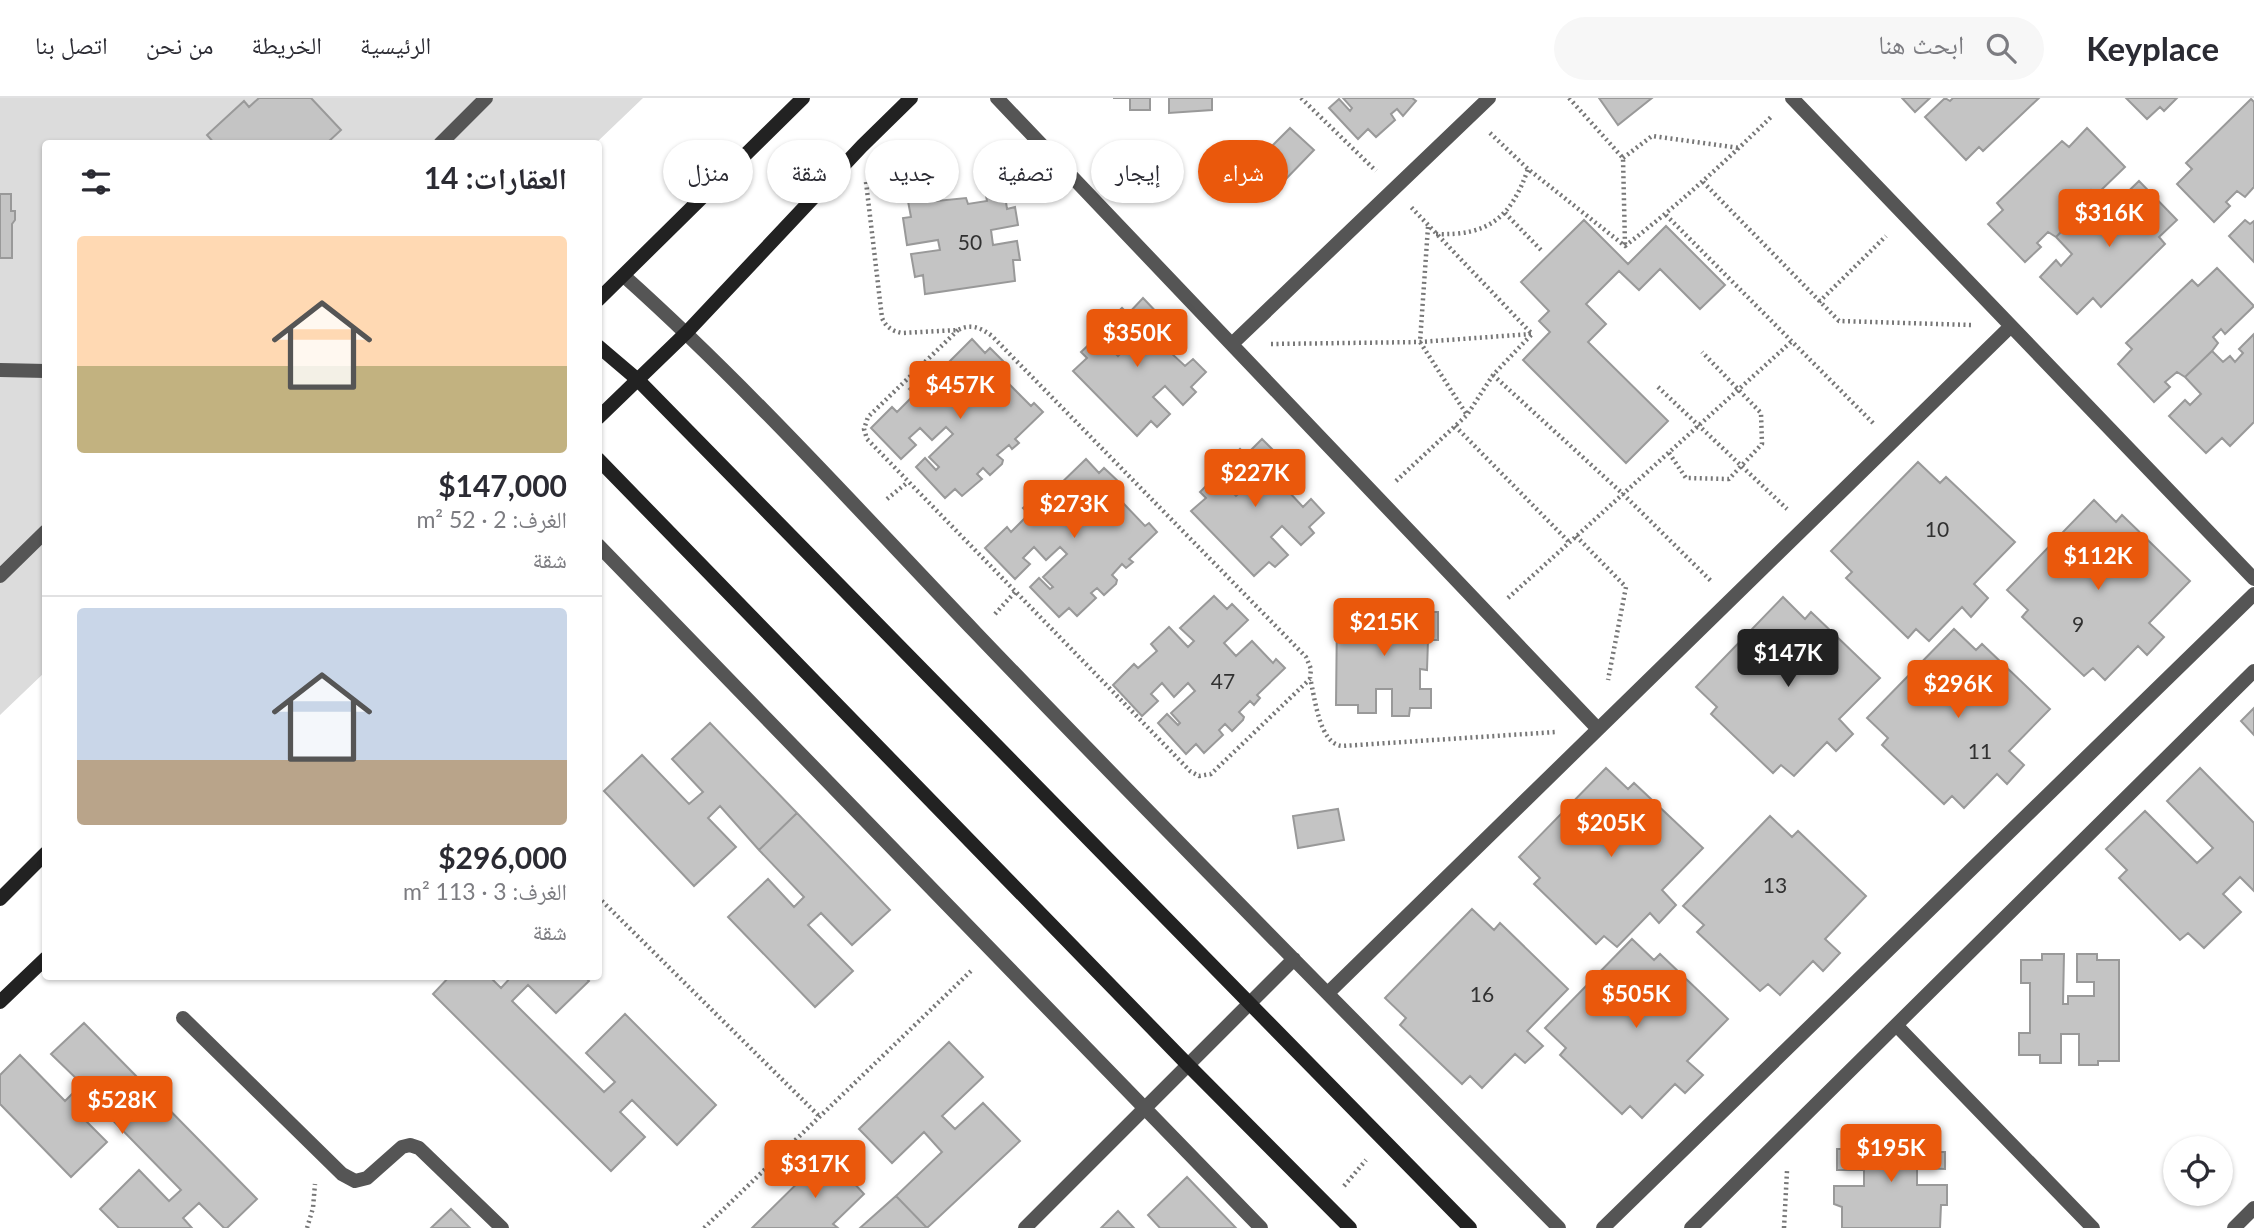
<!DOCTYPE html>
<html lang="ar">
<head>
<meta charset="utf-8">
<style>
	body { margin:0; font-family:Lato,"Noto Naskh Arabic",sans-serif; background:#f7f7f7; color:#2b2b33; direction:rtl; height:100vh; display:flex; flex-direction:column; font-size:26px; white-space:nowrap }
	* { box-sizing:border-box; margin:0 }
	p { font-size:23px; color:#7c7c81 }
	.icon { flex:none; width:38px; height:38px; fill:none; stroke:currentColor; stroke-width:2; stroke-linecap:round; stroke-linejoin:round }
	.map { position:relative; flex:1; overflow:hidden; direction:ltr }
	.sheet { position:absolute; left:42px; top:42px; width:560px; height:840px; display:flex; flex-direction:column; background:#fff; border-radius:7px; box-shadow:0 2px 5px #0004; direction:rtl }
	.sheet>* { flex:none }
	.hud { position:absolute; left:623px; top:42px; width:665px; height:63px; direction:rtl; display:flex; gap:14px }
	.controls { position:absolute; left:2163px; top:1038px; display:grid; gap:14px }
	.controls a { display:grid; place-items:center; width:70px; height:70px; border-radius:50%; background:#fff; box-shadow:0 2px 5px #0004; font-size:35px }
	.price { position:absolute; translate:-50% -60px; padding:0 16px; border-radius:7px; background:#ea580c; color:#fff; font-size:23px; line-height:46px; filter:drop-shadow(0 2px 4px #0008) }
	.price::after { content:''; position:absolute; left:50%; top:42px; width:21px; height:16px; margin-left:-10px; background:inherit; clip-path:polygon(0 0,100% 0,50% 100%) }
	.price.active { background:#222; color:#fff }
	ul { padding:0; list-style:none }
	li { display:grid; align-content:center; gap:14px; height:371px; padding:0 35px }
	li+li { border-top:2px solid #e1e1e2 }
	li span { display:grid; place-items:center; height:217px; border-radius:7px; color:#555 }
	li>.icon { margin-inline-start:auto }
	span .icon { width:126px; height:126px; fill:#fffc; stroke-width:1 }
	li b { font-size:30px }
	h2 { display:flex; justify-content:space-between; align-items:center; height:84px; padding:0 35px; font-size:30px }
	.pill { padding:0 24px; border-radius:32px; background:#fff; box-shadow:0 2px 5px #0004; font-size:24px; line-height:63px }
	.pill.active { background:#ea580c; color:#fff }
	header { display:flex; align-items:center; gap:42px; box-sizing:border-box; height:98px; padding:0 35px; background:#fff; border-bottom:2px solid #e1e1e2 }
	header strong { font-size:33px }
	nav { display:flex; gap:38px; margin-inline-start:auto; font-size:24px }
	.search { width:490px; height:63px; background:#f7f7f7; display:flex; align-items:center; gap:18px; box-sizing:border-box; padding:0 24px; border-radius:38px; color:#7c7c81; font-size:26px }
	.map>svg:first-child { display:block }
	.green { fill:#dcdcdc }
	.building { fill:#c4c4c4; stroke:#999; stroke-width:2 }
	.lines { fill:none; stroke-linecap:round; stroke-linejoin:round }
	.path { stroke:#777; stroke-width:4.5; stroke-dasharray:2 3.5; stroke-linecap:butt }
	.street { stroke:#555; stroke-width:14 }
	.secondary { stroke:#222; stroke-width:14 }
	.labels { text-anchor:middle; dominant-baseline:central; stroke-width:5; stroke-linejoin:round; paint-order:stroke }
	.number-label { font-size:21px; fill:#313131 }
</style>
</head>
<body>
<header>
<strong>Keyplace</strong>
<div class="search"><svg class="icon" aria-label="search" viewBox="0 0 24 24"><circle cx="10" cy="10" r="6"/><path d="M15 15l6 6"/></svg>ابحث هنا</div>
<nav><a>الرئيسية</a><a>الخريطة</a><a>من نحن</a><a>اتصل بنا</a></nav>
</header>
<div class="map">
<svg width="2254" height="1130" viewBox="0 0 2254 1130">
	<rect width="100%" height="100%" fill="#fff"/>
	<path class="green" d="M0,0h643l-47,45 -550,1 -1,528 -45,43z"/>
	<path class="building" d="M259,0h52l30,32 -15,14h-111l-8,-9 37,-34 5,6z
		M1113,0h37v12h-20v-12z
		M1169,0h43v12l-43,3z
		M1343,0h69l4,3 -13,15 -6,-7 -6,5 4,6 -19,17 -8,-8 -10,10 -29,-31 10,-9 11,12 2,-3z
		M1599,0h53l-34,27z
		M1902,0h28l-15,14z
		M1945,0l5,3 3,-3h86l-56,53 -4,-4 -13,13 -41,-43z
		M2126,0h51l-13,13 -4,-4 -13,12z
		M2251,1l3,3v85l-9,10 -8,-6 -11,11 4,4 -16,16 -37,-38 15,-15 -6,-6z
		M1290,30l24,22 -32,33 -24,-23z
		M2087,30l38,39 -29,28 -5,-5 -8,8 6,5 -7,8 -26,26 -8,-5 -11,11 4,4 -16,15 -37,-38 15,-14 -6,-7 65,-62 7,6z
		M2139,83l38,39 -18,17 6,7 -64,63 -8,-9 -16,16 -37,-37 16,-17 5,6 11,-12 -16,-17 26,-26 13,12 6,-6 5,5 8,-8 -4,-5z
		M1004,90l3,21 8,-2 3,18 -27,5 2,15 24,-4 3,19h-7l2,21 -90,13 -2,-19 -8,2 -4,-23 29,-4 -2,-10 -31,5 -4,-27 8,-1 -4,-21 29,-5 1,10 29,-3 2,6 19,-3 -2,-11z
		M0,96h11v17h4v9l-3,4v34h-12z
		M1584,122l44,44 38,-38 59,59 -25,24 -40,-40 -21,21 -20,-19 -33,33 20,20 -18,18 80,79 -42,42 -103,-103 27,-28 -11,-11 10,-10 -28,-29z
		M2245,122l5,4 4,-3v41l-25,-26z
		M2217,170l37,38 -29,28 -4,-5 -8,8 5,6 -6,8 -27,26 -8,-5 -12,10 5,5 -16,15 -36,-38 14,-15 -6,-6 66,-63 6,6z
		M1143,200l20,21 -8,7 21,21 -5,6 14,13 8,-7 13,13 -15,15 5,5 -13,13 -18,-19 -12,11 17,17 -13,13 -6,-6 -14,15 -64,-65 14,-13 -6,-6 17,-16 20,20 7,-7 -22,-23 19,-18 6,6z
		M2254,236v88l-24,24 -8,-8 -16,15 -37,-37 16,-16 5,5 11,-11 -16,-17 27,-26 11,11 7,-6 5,6 8,-9 -4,-4z
		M972,241l13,14 5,-5 16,16 -24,23 12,13 16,-15 21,21 3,-3 9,9 -28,27 4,4 -7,6 -3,-4 -12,10 6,5 -1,4 -12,11 -7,-7 -6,6 5,5 -20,17 -7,-7 -10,9 -29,-31 9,-9 11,12 3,-3 -10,-10 24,-23 -7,-7 -14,13 -12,-12 -11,10 7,7 -15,14 -30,-31 21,-21 5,5 18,-18 -6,-5 19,-18 18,19 6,-5 -13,-13z
		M1262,341l20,20 -8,7 20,22 -5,4 14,15 8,-8 13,14 -15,14 5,6 -13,12 -19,-19 -11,11 17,18 -13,12 -6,-5 -15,14 -63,-65 15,-13 -6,-6 16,-16 20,20 7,-6 -22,-23 19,-18 6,6z
		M1086,361l13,14 5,-5 16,15 -24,24 12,12 16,-15 21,22 4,-3 8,9 -28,27 4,3 -7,6 -4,-4 -10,11 5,5 -1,4 -12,11 -7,-7 -6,5 5,5 -19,18 -8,-8 -10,9 -29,-30 9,-9 11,11 3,-2 -10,-10 24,-23 -7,-7 -14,13 -12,-13 -11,11 7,6 -15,15 -30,-31 22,-21 4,5 18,-18 -6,-6 19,-17 18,19 6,-5 -13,-14z
		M1918,364l22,21 6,-6 69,65 -41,42 14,14 -17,19 -9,-10 -33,34 -13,-12 -8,9 -62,-60 6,-6 -21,-21z
		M2094,402l22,22 6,-7 68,66 -41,42 15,14 -17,18 -9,-9 -33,34 -12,-12 -9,8 -62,-59 6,-7 -21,-20z
		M1214,498l13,13 5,-5 16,16 -24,23 12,13 16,-15 21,22 3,-4 9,9 -28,27 3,3 -6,7 -4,-4 -11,11 5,5 -1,3 -11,11 -7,-7 -6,6 4,5 -19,18 -8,-9 -10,10 -28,-31 9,-9 11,11 2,-2 -9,-10 24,-22 -7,-8 -14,14 -12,-14 -11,11 7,7 -16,15 -29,-31 21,-21 4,4 19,-17 -6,-7 18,-17 19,20 6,-6 -14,-13z
		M1783,499l22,22 6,-7 69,66 -41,41 14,15 -17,17 -9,-9 -33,34 -13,-11 -8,8 -62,-59 6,-7 -21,-20z
		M1389,506h27v8h22v28h-10l-1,30 -7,-1v20h11v19h-21l-1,8h-17v-27h-16v24h-18v-8h-22l1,-90h19v-9l23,1v28h10z
		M1954,531l22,21 6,-6 68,65 -41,42 15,14 -17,19 -10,-10 -33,34 -12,-12 -8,8 -62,-59 6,-7 -21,-20z
		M2254,610v27l-13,-14z
		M710,625l87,90 -38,37 -39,-44 -12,12 28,29 -42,39 -90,-95 38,-36 47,49 14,-12 -31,-33z
		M1606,670l22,21 6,-6 69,65 -41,42 14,15 -17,18 -9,-10 -33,34 -13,-11 -8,8 -62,-60 6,-6 -21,-21z
		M2200,670l54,55v68l-14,-14 -17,17 18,18 -37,36 -16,-15 -8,7 -61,-62 8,-8 -21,-21 39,-38 52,52 16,-15 -46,-47z
		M1338,711l6,31 -46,8 -5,-32z
		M797,715l93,97 -38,35 -31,-32 -13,12 45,46 -38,36 -87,-90 40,-38 26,28 10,-10 -45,-47z
		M1770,718l22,21 6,-6 68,65 -41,43 15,14 -17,18 -10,-10 -33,34 -12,-11 -8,7 -63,-59 7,-7 -21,-19z
		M1472,811l22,21 6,-7 68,66 -41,42 16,15 -18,17 -10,-9 -33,34 -12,-12 -8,8 -62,-59 6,-7 -21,-20z
		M1632,841l22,21 6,-6 68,65 -41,42 16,14 -18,18 -10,-9 -33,34 -12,-12 -8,8 -62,-59 6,-7 -21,-20z
		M2042,856h22l-1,50h5v-8h26v-14h-17v-28h20v6h22v101h-21v4h-19v-31h-18v29h-21v-8h-21v-22h11v-50h-9v-23h21z
		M450,878h39l12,12 11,-12h72l5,5 -33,32 -28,-28 -16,16 92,91 11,-10 -29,-29 39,-39 91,91 -39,40 -45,-45 -12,12 25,25 -34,34 -178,-177z
		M84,925l173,176 -30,29h-3l-25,-25 -16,15 9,10h-73l-19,-19 39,-39 30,31 12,-11 -90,-92 -14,14 30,30 -36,35 -71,-73v-29l20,-20 45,46 17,-17 -31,-30z
		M949,944l34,35 -41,39 13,13 28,-26 37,38 -93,87 -31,-32 46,-44 -18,-20 -32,31 -33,-34z
		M1844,1031h17v14h60v-11l18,-1v21h6v17l-28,-1v17h30v20h-6l-1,23h-98v-21l-8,-3v-18h30v-16h-27v-21h7z
		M827,1056l37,40 -31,30 5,4h-86z
		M1187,1079l49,51h-76l-12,-13z
		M896,1098l31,32h-67z
		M451,1111l19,19h-39z
		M1118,1113l16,17h-33z"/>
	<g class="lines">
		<path class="path" d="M1301,0l75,73
			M1569,0l54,60 2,87
			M1490,35l38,36 97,77c52,-40 100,-84 147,-130
			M1623,60l29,-22 87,12
			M866,84l16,136c4,9 10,13 20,15l56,-3c13,-7 23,-2 34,6l314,321 5,12 -1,9c5,19 9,66 32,68l214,-14
			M1703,84l136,139 133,4
			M1505,115l36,37
			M1666,117l208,209
			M1428,129l-8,115 47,73
			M1436,136c52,2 75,-16 92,-65
			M1819,204l67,-66
			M958,232l-90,87 -4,12 3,10 323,332 9,5 12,-2 99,-95
			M1271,246l149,-2 111,-8
			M1493,277l130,119 88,87
			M1658,289l129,122
			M1455,328l114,116
			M1669,355l17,25 43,1 33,-35 -1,-31 -59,-61
			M1396,383l71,-66 26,-40 39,-41 -121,-127
			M887,401l21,-17
			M1576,438l50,51 -18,93
			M1508,500l283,-256
			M995,516l20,-22
			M598,799l221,219
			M1344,1088l22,-26
			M307,1130l6,-20 2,-24
			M704,1130l268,-258
			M1784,1130l3,-57"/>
		<path class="street" d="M997,0l601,631
			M1792,0l462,481
			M440,46l46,-46
			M624,178c125,112 237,237 353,358 191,200 388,397 582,594
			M1232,246l257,-246
			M0,272l46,1
			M598,447l663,683
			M0,478l46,-45
			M1328,895l683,-667
			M183,920l159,156 13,7 12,-3 35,-31 8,-2 9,3 83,80
			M1897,928l196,202
			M1025,1130l269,-269
			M1603,1130l651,-634
			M1691,1130l563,-557
			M2234,1130l20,-20"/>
		<path class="secondary" d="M598,202l205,-202
			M598,248l40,34 832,848
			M598,320l89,-86 175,-186 49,-48
			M598,361l590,606 162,163
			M0,801l46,-46
			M0,904l46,-44"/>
	</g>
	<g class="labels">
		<g class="number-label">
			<text x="970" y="143">50</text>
			<text x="1937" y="430">10</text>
			<text x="2078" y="525">9</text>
			<text x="1223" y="582">47</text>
			<text x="1980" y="652">11</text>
			<text x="1775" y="786">13</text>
			<text x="1482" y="895">16</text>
		</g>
	</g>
</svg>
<div class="controls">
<a><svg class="icon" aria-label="locate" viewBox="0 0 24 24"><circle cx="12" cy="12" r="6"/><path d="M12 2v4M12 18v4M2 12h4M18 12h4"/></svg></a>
</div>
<b class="price" style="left:2109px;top:151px">$316K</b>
<b class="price" style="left:1137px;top:271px">$350K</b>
<b class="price" style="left:960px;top:323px">$457K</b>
<b class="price" style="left:1255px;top:411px">$227K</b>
<b class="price" style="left:1074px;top:442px">$273K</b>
<b class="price" style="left:2098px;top:494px">$112K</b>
<b class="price" style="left:1384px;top:560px">$215K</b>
<b class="price active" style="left:1788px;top:591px">$147K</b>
<b class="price" style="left:1958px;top:622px">$296K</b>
<b class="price" style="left:1611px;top:761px">$205K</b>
<b class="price" style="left:1636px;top:932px">$505K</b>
<b class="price" style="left:122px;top:1038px">$528K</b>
<b class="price" style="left:1891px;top:1086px">$195K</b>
<b class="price" style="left:815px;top:1102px">$317K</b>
<div class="hud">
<a class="pill active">شراء</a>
<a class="pill">إيجار</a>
<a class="pill">تصفية</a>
<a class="pill">جديد</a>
<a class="pill">شقة</a>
<a class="pill">منزل</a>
</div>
<section class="sheet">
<h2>العقارات: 14<svg class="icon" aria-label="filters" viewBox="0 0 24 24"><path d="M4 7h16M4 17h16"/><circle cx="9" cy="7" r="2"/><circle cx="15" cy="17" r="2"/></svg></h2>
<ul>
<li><span style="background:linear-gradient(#ffd9b3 60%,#c2b280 0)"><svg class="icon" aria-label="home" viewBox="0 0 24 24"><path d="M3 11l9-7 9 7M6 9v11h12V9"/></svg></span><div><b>$147,000</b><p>الغرف: 2 · 52 m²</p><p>شقة</p></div></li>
<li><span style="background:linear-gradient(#c9d6e8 70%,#b9a48a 0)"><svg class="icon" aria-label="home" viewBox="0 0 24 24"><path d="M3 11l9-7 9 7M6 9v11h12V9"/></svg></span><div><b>$296,000</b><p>الغرف: 3 · 113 m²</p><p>شقة</p></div></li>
</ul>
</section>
</div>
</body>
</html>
